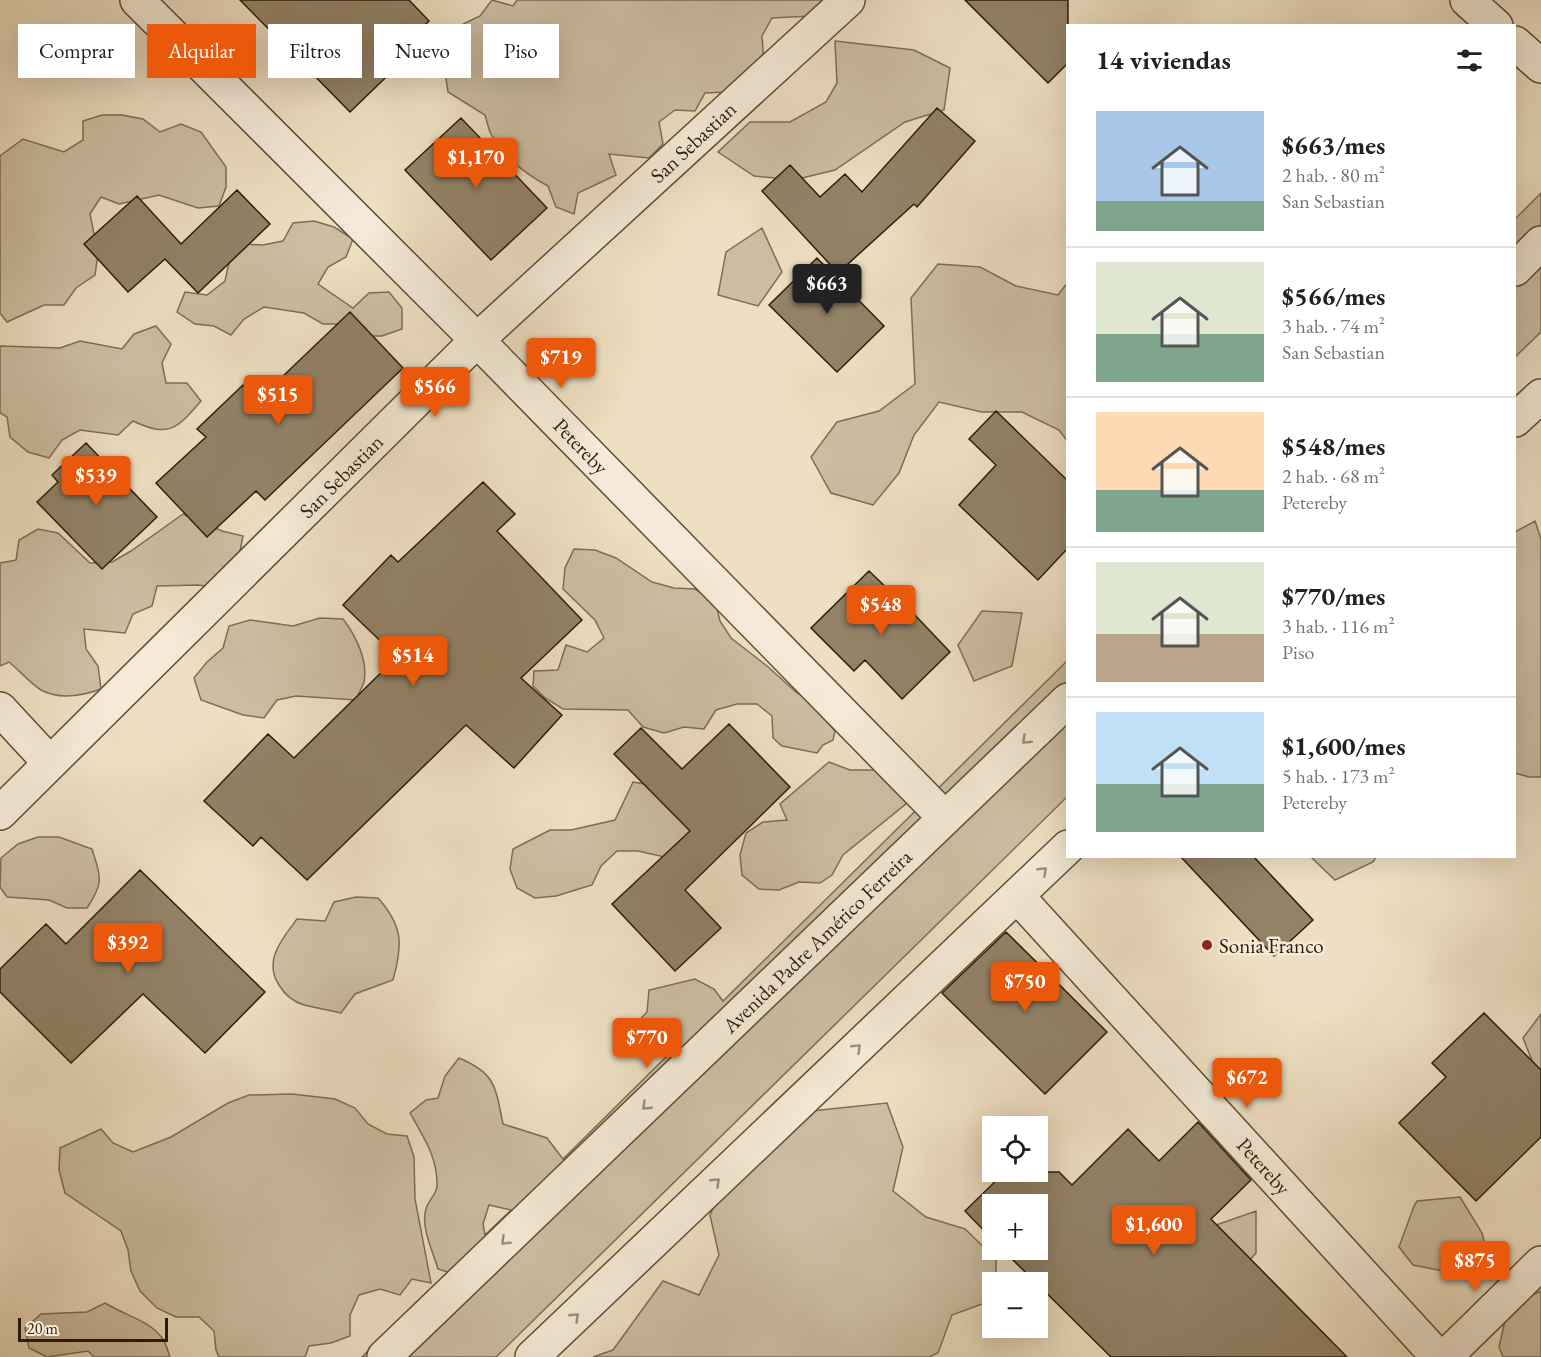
<!DOCTYPE html>
<html lang="es">
<head>
<meta charset="utf-8">
<style>
	body { margin:0; font-family:"EB Garamond",serif; background:#f6f6f6; color:#202124; height:100vh; display:flex; flex-direction:column; font-size:22px; white-space:nowrap }
	* { box-sizing:border-box; margin:0 }
	p { font-size:20px; color:#757577 }
	.icon { flex:none; width:33px; height:33px; fill:none; stroke:currentColor; stroke-width:2; stroke-linecap:round; stroke-linejoin:round }
	.map { position:relative; flex:1; overflow:hidden }
	.side { position:absolute; left:1066px; top:24px; width:450px; height:834px; display:flex; flex-direction:column; background:#fff; border-radius:0px; box-shadow:0 6px 24px #0002 }
	.side>* { flex:none }
	.hud { position:absolute; left:18px; top:24px; width:570px; height:54px; display:flex; gap:12px }
	.controls { position:absolute; left:982px; top:1116px; display:grid; gap:12px }
	.controls a { display:grid; place-items:center; width:66px; height:66px; border-radius:0px; background:#fff; box-shadow:0 6px 24px #0002; font-size:30px }
	.scale { position:absolute; left:18px; bottom:15px; width:150px; box-sizing:border-box; padding-left:6px; border:3px solid #2e1d04; border-top:0; font-size:16px; line-height:21px; white-space:nowrap; color:#2e1d04; -webkit-text-stroke:4px #f4ead7; paint-order:stroke }
	.price { position:absolute; translate:-50% -51px; padding:0 14px; border-radius:6px; background:#ea580c; color:#fff; font-size:20px; line-height:39px; filter:drop-shadow(0 2px 3px #0008) }
	.price::after { content:''; position:absolute; left:50%; top:36px; width:18px; height:14px; margin-left:-9px; background:inherit; clip-path:polygon(0 0,100% 0,50% 100%) }
	.price.active { background:#222; color:#fff }
	ul { padding:0; list-style:none }
	li { display:flex; align-items:center; gap:18px; height:150px; padding:0 30px }
	li+li { border-top:2px solid #e0e0e0 }
	li span { display:grid; place-items:center; flex:none; width:168px; height:120px; border-radius:0px; color:#555 }
	li>.icon { margin-inline-start:auto }
	span .icon { width:72px; height:72px; fill:#fffc; stroke-width:1 }
	li b { font-size:26px }
	h2 { display:flex; justify-content:space-between; align-items:center; height:72px; padding:0 30px; font-size:26px }
	.pill { padding:0 21px; border-radius:0px; background:#fff; box-shadow:0 6px 24px #0002; font-size:21px; line-height:54px }
	.pill.active { background:#ea580c; color:#fff }
	.map>svg:first-child { display:block }
	.green { fill:#cdbea2; stroke:#7e6e53; stroke-width:1.5; fill-rule:evenodd }
	.building { fill:#928267; stroke:#2e1d04; stroke-width:1.5 }
	.lines { fill:none; stroke-linecap:round; stroke-linejoin:round }
	.minor-casing { stroke:#5e4e34; stroke-width:36 }
	.minor { stroke:#f4ead7; stroke-width:33 }
	.oneway { stroke:#9b8e78 }
	.poi-dot { fill:#8f2418; stroke:#f4ead7; stroke-width:2 }
	.labels { text-anchor:middle; dominant-baseline:central; stroke-width:5; stroke-linejoin:round; paint-order:stroke }
	.street-label { font-size:21px; fill:#2e1d04; stroke:#f4ead7 }
	.poi-label { font-size:21px; fill:#2e1d04; stroke:#f4ead7; text-anchor:start }
</style>
</head>
<body>
<div class="map">
<svg width="1541" height="1357" viewBox="0 0 1541 1357">
	<rect width="100%" height="100%" fill="#eedfc2"/>
	<filter id="stains"><feTurbulence type="fractalNoise" baseFrequency=".00333" numOctaves="4"/><feColorMatrix values="0 0 0 0 .2 0 0 0 0 .09 0 0 0 0 .02 0 0 0 .5 -.17"/></filter>
	<radialGradient id="worn" r=".72"><stop offset=".6" stop-color="#630" stop-opacity="0"/><stop offset="1" stop-color="#630" stop-opacity=".3"/></radialGradient>
	<path class="green" d="M492,0l21,6 4,-6h308l-14,16 -39,2 -10,18 3,41 -15,14 -45,2 -10,18 -20,-1 -16,12 4,22 -14,14 -40,-4 7,21 -38,18 -4,21 -18,-7 -8,-21c-21,-11 -46,-30 -57,-52 -3,-6 -4,-13 -6,-19l-37,-23 -3,-20 -10,-19 3,-21 21,-6 21,-10z
		M835,41l79,9 36,18 -6,42 -39,12 -70,48 -41,10 -40,-4 -36,-24 32,-30h40l36,-20 11,-19z
		M102,115h20l21,4 17,13 21,-8 20,8 25,35v20l-7,19 -21,2 -39,-13 -40,9 -18,-7 -11,17 8,40 -3,21 -19,13 -12,17h-20l-37,17 -7,-9v-157l23,-17 41,13 19,-12v-19z
		M1541,193v139l-26,25v-138z
		M314,221l20,6 19,12 -7,18 -18,10 -10,17 35,24 16,-15 20,-1 13,16v21l-20,7h-21l-15,-12h-23l-19,-11 -40,-6 -20,12 -13,16 -17,-9 -19,-2 -18,-12 8,-20 22,3 18,-14 4,-19 12,-18 22,1 20,-4 10,-18z
		M762,228l20,44 -24,34 -40,-11 8,-43z
		M938,264l42,3 36,19 42,9 10,-13v160l-9,-12 -37,-18h-40l-43,-10 -25,33 -15,38 -26,32 -42,-12 -20,-36 26,-35 42,-11 36,-27 -4,-86z
		M156,326l15,18 -9,19 4,20h21l14,18c-24,28 -32,37 -68,20l-15,14 -38,-5 -18,10 -13,18 -21,-6 -18,-15 -3,-20 -7,-4v-67l60,2 20,-7 42,8 12,-15z
		M183,514l39,17 21,5 -8,41 -16,11 -21,-3 -41,1 -5,20 -19,8 -8,19 -41,-4 2,20 12,17 3,23c-19,7 -41,11 -60,1 -11,-7 -22,-20 -32,-28l-9,4v-103l16,-3 3,-20 19,-11 20,4 32,30 22,-1 19,-11z
		M1535,521l6,18v238h-12l-14,-4v-241z
		M574,549l21,1 21,8 36,24 22,6 21,1 20,12 5,20 11,17 36,28 30,27 14,8 24,30 -2,9 -10,5 -6,8 -35,-7 -9,-8 -1,-22 -15,-12h-20l-21,6 -12,19 -20,-2 -20,6 -21,-6 -15,-17 -65,-1 -18,-11 -12,-12 1,-15 24,-1 8,-25 21,7 17,-14 -9,-18 -32,-31 2,-21z
		M982,611l40,2 -10,53 -38,15 -16,-36z
		M320,618l23,1c13,17 25,41 21,63 -2,6 -6,12 -8,18l-60,-4 -19,4 -13,18 -21,-3 -42,-15 -7,-22 13,-16 16,-14 6,-22 21,-6 43,6z
		M1068,660v136l-572,561h-134l86,-85 -10,-3c-5,-18 -19,-44 -11,-63 3,-7 10,-13 10,-20 1,-28 -14,-50 -27,-73l16,-13 12,-2 7,-22 14,-18c38,16 36,29 44,66l44,14 16,21 112,-111 -34,-2 -8,-19 14,-15 2,-22 46,-11 19,10 9,12zM489,1205l22,5 -26,25 -2,-11z
		M829,762l21,8h43l19,29 -69,56 -11,20 -12,8 -21,-1 -20,8 -20,-1 -17,-14 -2,-20 6,-22 17,-11 24,-2 -7,-16z
		M633,782l45,8 39,56 -39,14 -40,-9h-21l-16,15 -9,19 -36,11 -21,2 -18,-10 -7,-19 3,-20 37,-19h21l44,-10z
		M38,837h21l33,12c9,29 12,34 -5,59h-20l-18,-8 -42,-3 -7,-10 1,-29 17,-14z
		M1311,857h65l-3,5 -38,18z
		M356,897l22,1c25,28 25,46 15,82l-38,14 -14,19c-12,-3 -25,-5 -37,-8 -10,-3 -19,-10 -25,-20 -16,-24 3,-46 18,-66l28,2 9,-19z
		M1541,1014v60l-6,-6 -12,-30z
		M292,1094l43,5 20,9 13,16 19,10 20,2 7,21 1,42 16,84 -19,-4 -12,16 -20,-6 -21,6 -9,20v21l-19,7 -22,3 -4,11h-86l-3,-7 -2,-19 -15,-14h-23l-19,-9 -17,-17 -9,-20 -3,-21 -7,-19 -56,-38 -6,-23 1,-22 41,-19 12,14 20,9 38,-15 57,-34 21,-8z
		M887,1103l16,44 -10,44 33,26 39,12 31,30v23h-3v18l-41,15 -14,38 -9,4h-336l20,-7 50,-69 36,14 20,-40 -9,-40 16,-36 66,-66z
		M1460,1197l22,36 5,20 -9,19 -20,2 -45,-9 -14,-18 15,-41 3,-5z
		M1256,1211v42l-28,32 -12,-60z
		M1541,1291v66h-38l-4,-10 9,-40z
		M105,1303c19,12 44,17 58,36 3,5 5,12 7,18h-76l-6,-6 -41,6 -18,-9 -4,-20 16,-14 46,-2z"/>
	<path class="building" d="M240,0h169l20,21 -28,27 7,8 -58,56z
		M965,0h103v63l-20,20z
		M937,108l38,33 -58,66 -3,-3 -76,69 -76,-82 28,-26 30,32 25,-23 17,18z
		M461,118l86,90 -56,52 -86,-90z
		M237,190l33,34 -72,69 -33,-34 -37,33 -44,-48 53,-48 44,48z
		M817,258l67,68 -47,46 -68,-67z
		M350,312l53,56 -138,132 -9,-9 -49,46 -51,-54 50,-46 -9,-8 46,-44 15,15z
		M996,411l72,70v67l-30,32 -79,-75 37,-40 -27,-26z
		M86,443l71,74 -55,52 -65,-67 21,-20 -6,-7z
		M483,482l32,32 -18,17 85,89 -61,58 41,37 -48,53 -48,-43 -159,155 -46,-43 -8,9 -49,-45 64,-67 26,24 103,-101 -54,-52 48,-50 7,7z
		M869,571l44,42 37,39 -48,47 -37,-39 -11,11 -43,-43z
		M729,724l61,63 -105,103 36,38 -46,43 -63,-67 78,-73 -76,-77 27,-26 41,41z
		M1180,856h73l60,64 -39,36z
		M140,870l125,122 -60,61 -62,-59 -72,69 -71,-71v-23l46,-45 20,20z
		M1006,932l101,100 -62,62 -103,-101z
		M1484,1013l57,57v67l-65,64 -77,-78 47,-46 -14,-14z
		M1198,1122l53,58 -40,39 136,138h-236l-108,-107h35v-46h-45v36l-28,-29 40,-39h54l13,13 56,-56 31,32z"/>
	<g class="lines">
		<g class="minor-casing">
			<path id="minor" d="M137,0l340,340 468,478
				M1467,0l29,26
				M1515,43l26,23
				M1515,269l26,-26
				M1515,420l26,-24
				M0,709l50,54
				M0,813l477,-473 371,-340
				M1017,896l421,461
				M384,1357l684,-657
				M532,1357l536,-510
				M1445,1357l96,-94"/>
		</g>
		<use href="#minor" class="minor"/>
	</g>
	<defs><path id="oneway-chevron" d="M-2-3.5L2.5 0L-2 3.5" fill="none" stroke-width="1.6" stroke-linecap="round" stroke-linejoin="round" transform="scale(1.5)"/></defs>
	<g class="oneway">
		<use href="#oneway-chevron" transform="translate(1026 740) rotate(136)"/>
		<use href="#oneway-chevron" transform="translate(1043 871) rotate(-44)"/>
		<use href="#oneway-chevron" transform="translate(857 1048) rotate(-44)"/>
		<use href="#oneway-chevron" transform="translate(646 1106) rotate(136)"/>
		<use href="#oneway-chevron" transform="translate(716 1182) rotate(-44)"/>
		<use href="#oneway-chevron" transform="translate(505 1241) rotate(136)"/>
		<use href="#oneway-chevron" transform="translate(575 1317) rotate(-44)"/>
	</g>
	<circle class="poi-dot" cx="1207" cy="945" r="6"/>
	<g class="labels">
		<g class="street-label">
			<text transform="translate(693 142) rotate(-43)">San Sebastian</text>
			<text transform="translate(581 446) rotate(46)">Petereby</text>
			<text transform="translate(341 476) rotate(-45)">San Sebastian</text>
			<text transform="translate(817 941) rotate(-44)">Avenida Padre Américo Ferreira</text>
			<text transform="translate(1264 1166) rotate(48)">Petereby</text>
		</g>
		<g class="poi-label">
			<text x="1219" y="945">Sonia Franco</text>
		</g>
	</g>
	<rect width="100%" height="100%" filter="url(#stains)"/>
	<rect width="100%" height="100%" fill="url(#worn)"/>
</svg>
<div class="controls">
<a><svg class="icon" aria-label="locate" viewBox="0 0 24 24"><circle cx="12" cy="12" r="6"/><path d="M12 2v4M12 18v4M2 12h4M18 12h4"/></svg></a>
<a>+</a>
<a>−</a>
</div>
<div class="scale">20 m</div>
<b class="price" style="left:476px;top:189px">$1,170</b>
<b class="price active" style="left:827px;top:315px">$663</b>
<b class="price" style="left:561px;top:389px">$719</b>
<b class="price" style="left:435px;top:418px">$566</b>
<b class="price" style="left:278px;top:426px">$515</b>
<b class="price" style="left:96px;top:507px">$539</b>
<b class="price" style="left:881px;top:636px">$548</b>
<b class="price" style="left:413px;top:687px">$514</b>
<b class="price" style="left:128px;top:974px">$392</b>
<b class="price" style="left:1025px;top:1013px">$750</b>
<b class="price" style="left:647px;top:1069px">$770</b>
<b class="price" style="left:1247px;top:1109px">$672</b>
<b class="price" style="left:1154px;top:1256px">$1,600</b>
<b class="price" style="left:1475px;top:1292px">$875</b>
<div class="hud">
<a class="pill">Comprar</a>
<a class="pill active">Alquilar</a>
<a class="pill">Filtros</a>
<a class="pill">Nuevo</a>
<a class="pill">Piso</a>
</div>
<section class="side">
<h2>14 viviendas<svg class="icon" aria-label="filters" viewBox="0 0 24 24"><path d="M4 7h16M4 17h16"/><circle cx="9" cy="7" r="2"/><circle cx="15" cy="17" r="2"/></svg></h2>
<ul>
<li><span style="background:linear-gradient(#a9c7e8 75%,#7fa58c 0)"><svg class="icon" aria-label="home" viewBox="0 0 24 24"><path d="M3 11l9-7 9 7M6 9v11h12V9"/></svg></span><div><b>$663/mes</b><p>2 hab. · 80 m²</p><p>San Sebastian</p></div></li>
<li><span style="background:linear-gradient(#dfe7d0 60%,#7fa58c 0)"><svg class="icon" aria-label="home" viewBox="0 0 24 24"><path d="M3 11l9-7 9 7M6 9v11h12V9"/></svg></span><div><b>$566/mes</b><p>3 hab. · 74 m²</p><p>San Sebastian</p></div></li>
<li><span style="background:linear-gradient(#ffd9b3 65%,#7fa58c 0)"><svg class="icon" aria-label="home" viewBox="0 0 24 24"><path d="M3 11l9-7 9 7M6 9v11h12V9"/></svg></span><div><b>$548/mes</b><p>2 hab. · 68 m²</p><p>Petereby</p></div></li>
<li><span style="background:linear-gradient(#dfe7d0 60%,#b9a48a 0)"><svg class="icon" aria-label="home" viewBox="0 0 24 24"><path d="M3 11l9-7 9 7M6 9v11h12V9"/></svg></span><div><b>$770/mes</b><p>3 hab. · 116 m²</p><p>Piso</p></div></li>
<li><span style="background:linear-gradient(#bfe0f5 60%,#7fa58c 0)"><svg class="icon" aria-label="home" viewBox="0 0 24 24"><path d="M3 11l9-7 9 7M6 9v11h12V9"/></svg></span><div><b>$1,600/mes</b><p>5 hab. · 173 m²</p><p>Petereby</p></div></li>
</ul>
</section>
</div>
</body>
</html>
